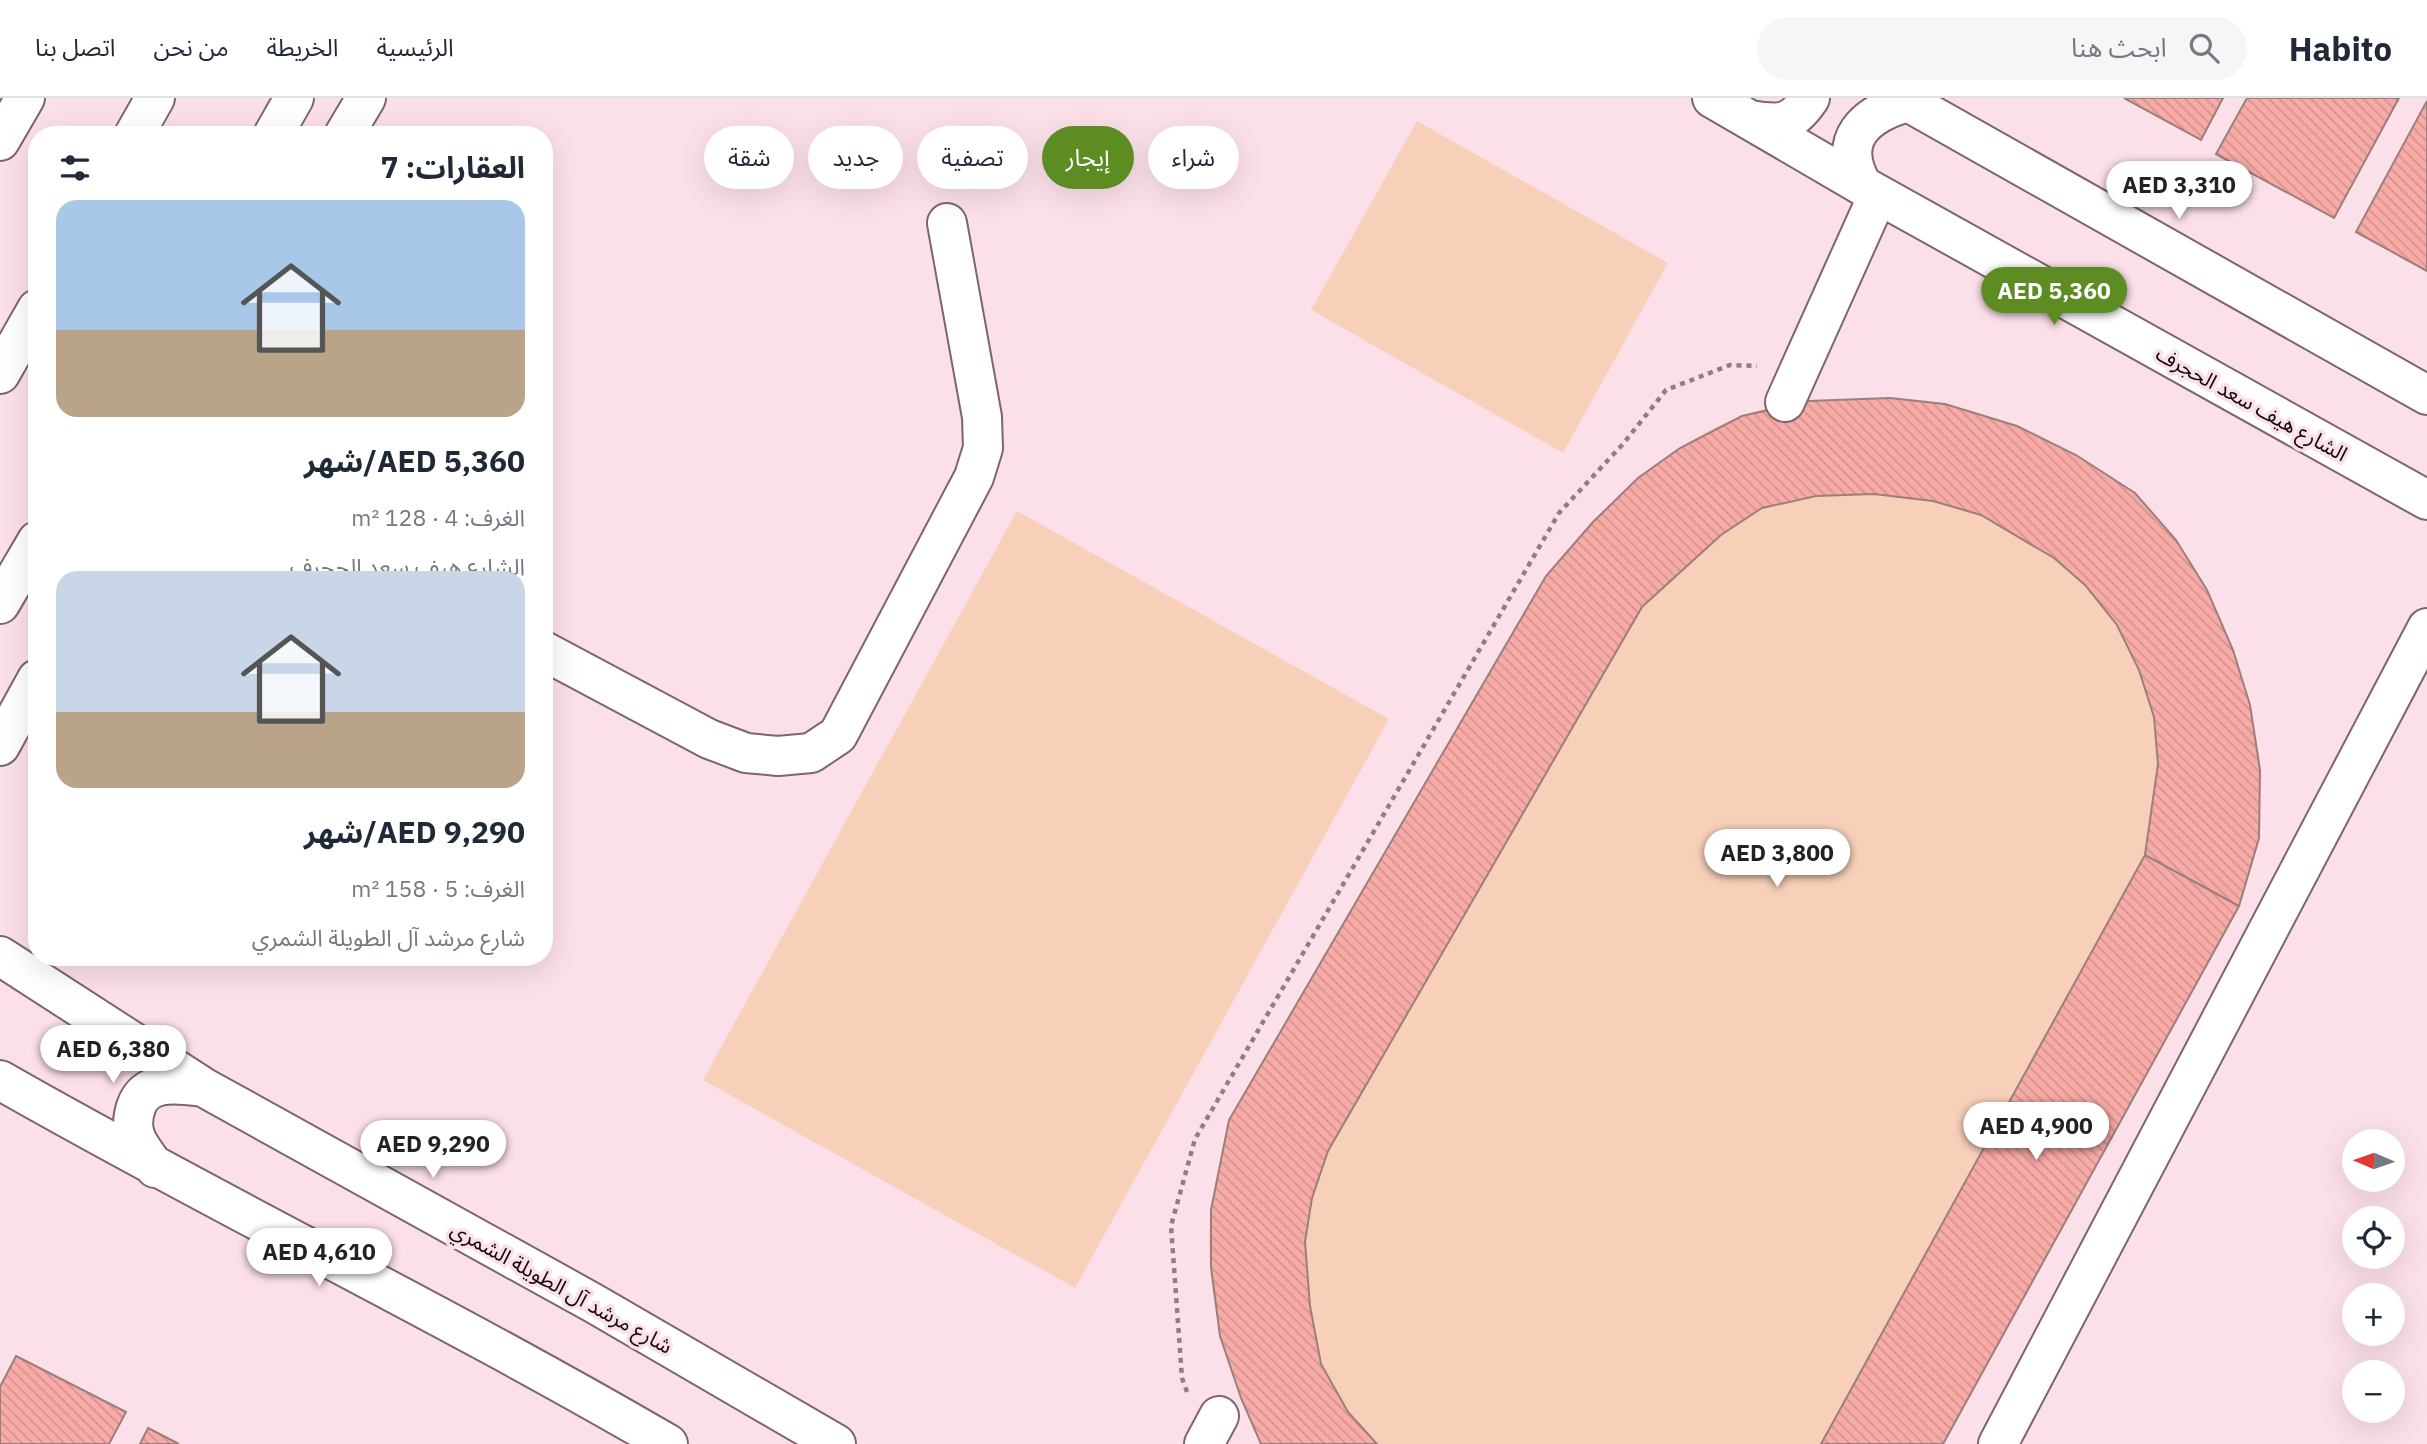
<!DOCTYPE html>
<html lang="ar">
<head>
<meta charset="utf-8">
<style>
	body { margin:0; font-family:"IBM Plex Sans","Noto Sans Arabic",sans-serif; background:#f6f6f7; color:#1f2937; direction:rtl; height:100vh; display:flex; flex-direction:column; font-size:26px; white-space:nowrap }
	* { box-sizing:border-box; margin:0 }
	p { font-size:23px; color:#747a83 }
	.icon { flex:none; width:38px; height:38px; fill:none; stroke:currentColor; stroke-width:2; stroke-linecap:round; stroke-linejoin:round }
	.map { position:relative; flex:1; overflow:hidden; direction:ltr }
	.side { position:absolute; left:28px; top:28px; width:525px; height:840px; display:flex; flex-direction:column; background:#fff; border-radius:28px; box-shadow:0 7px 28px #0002; direction:rtl }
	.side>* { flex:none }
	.hud { position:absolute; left:574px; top:28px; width:665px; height:63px; direction:rtl; display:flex; gap:14px }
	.needle { width:46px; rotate:272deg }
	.tools { position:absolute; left:2342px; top:1031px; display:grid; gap:14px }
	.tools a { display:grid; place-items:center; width:63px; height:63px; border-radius:50%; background:#fff; box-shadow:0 7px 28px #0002; font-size:35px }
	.price { position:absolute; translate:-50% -60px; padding:0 16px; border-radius:24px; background:#fff; color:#222; font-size:23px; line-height:46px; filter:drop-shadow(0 2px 4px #0008) }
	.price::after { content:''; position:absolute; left:50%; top:42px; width:21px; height:16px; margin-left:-10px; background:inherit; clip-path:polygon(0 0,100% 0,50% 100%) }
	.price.active { background:#5d8d22; color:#fff }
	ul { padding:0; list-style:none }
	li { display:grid; align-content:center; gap:14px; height:371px; padding:0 28px }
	li span { display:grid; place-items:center; height:217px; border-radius:21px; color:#555 }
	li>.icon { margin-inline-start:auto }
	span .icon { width:126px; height:126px; fill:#fffc; stroke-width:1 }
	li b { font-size:30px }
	h2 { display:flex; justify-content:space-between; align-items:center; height:84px; padding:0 28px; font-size:30px }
	.tag { padding:0 24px; border-radius:32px; background:#fff; box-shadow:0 7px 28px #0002; font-size:24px; line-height:63px }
	.tag.active { background:#5d8d22; color:#fff }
	header { display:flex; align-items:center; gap:42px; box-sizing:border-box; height:98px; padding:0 35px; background:#fff; border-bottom:2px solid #e0e1e3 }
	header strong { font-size:33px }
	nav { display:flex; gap:38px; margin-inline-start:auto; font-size:24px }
	.search { width:490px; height:63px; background:#f6f6f7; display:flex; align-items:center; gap:18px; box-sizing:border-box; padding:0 24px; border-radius:38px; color:#747a83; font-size:26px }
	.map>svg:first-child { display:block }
	.green { fill:#f8d0ba }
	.building { fill:url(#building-back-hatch); stroke:#9a7f7d; stroke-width:2 }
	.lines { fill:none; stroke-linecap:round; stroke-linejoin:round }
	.minor-casing { stroke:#7e656d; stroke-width:42 }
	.major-casing { stroke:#7e656d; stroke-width:42 }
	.path { stroke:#917e84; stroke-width:4.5; stroke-dasharray:5 5; stroke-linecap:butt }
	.minor { stroke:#fff; stroke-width:38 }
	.major { stroke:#fff; stroke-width:38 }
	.labels { text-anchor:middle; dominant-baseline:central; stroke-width:7; stroke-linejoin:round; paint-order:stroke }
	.street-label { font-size:21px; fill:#11090c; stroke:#fce0e9 }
</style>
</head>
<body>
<header>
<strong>Habito</strong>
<div class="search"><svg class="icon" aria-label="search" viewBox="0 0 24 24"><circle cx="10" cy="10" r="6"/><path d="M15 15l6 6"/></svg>ابحث هنا</div>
<nav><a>الرئيسية</a><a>الخريطة</a><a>من نحن</a><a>اتصل بنا</a></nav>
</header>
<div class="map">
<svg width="2427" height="1346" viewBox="0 0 2427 1346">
	<defs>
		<pattern id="building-back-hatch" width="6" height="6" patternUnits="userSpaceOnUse" patternTransform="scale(1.75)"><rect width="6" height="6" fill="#f8aba6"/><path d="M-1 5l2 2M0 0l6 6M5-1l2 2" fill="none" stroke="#d4928e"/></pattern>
	</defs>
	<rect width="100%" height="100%" fill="#fce0e9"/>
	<path class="green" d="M1417,23l251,142 -105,190 -252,-143z
		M1890,300l55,6 131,51 59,38 41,47 31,50 26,60 17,55 10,65 -21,136 -296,538h-682c-33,-73 -59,-153 -50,-234 4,-30 12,-61 18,-90l317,-544c55,-64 114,-130 196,-160 47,-17 99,-16 148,-18z
		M1017,413l372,208 -314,569 -372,-208z"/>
	<path class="building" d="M2124,0h99l-22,42z
		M2247,0h152l-65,120 -118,-64z
		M2427,3v170l-71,-39z
		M1890,300l55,6 72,22 59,29 59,38 41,47 31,50 26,60 17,55 10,65 -1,68 -20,68 -296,538h-122l324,-589 13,-91 -4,-47 -15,-47 -22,-45 -32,-40 -31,-27 -73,-43 -48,-14 -59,-7 -58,2 -54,12 -41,27 -79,72 -314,544 -16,47 -7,44 5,64 11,58 27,48 29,32h-116l-20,-46 -21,-62 -9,-69v-57l18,-90 317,-544 47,-54 45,-44 42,-30 62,-32 66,-15z
		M2145,757l94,51 -296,538h-122z
		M16,1258l110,56 -17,32h-109v-57z
		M148,1330l31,16h-39z"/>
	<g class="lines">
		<g class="minor-casing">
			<path id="minor" d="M1712,0l151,88 564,314
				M1901,0l526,297
				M1750,22c31,5 42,5 60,-22
				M134,37l21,-37
				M273,37l21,-37
				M344,37l22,-37
				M0,43l25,-43
				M1863,88c-28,-46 2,-72 45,-84
				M0,276l37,-65
				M1785,304l93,-207
				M0,506l37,-63
				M544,553l165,88 37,14 32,3 33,-3 27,-18 136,-258 9,-29 -1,-31 -35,-194
				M0,648l37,-67
				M1204,1346l15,-28
				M1998,1346l429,-816"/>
		</g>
		<g class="major-casing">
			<path id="major" d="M0,858l203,131 392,217 241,140
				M0,982c220,126 449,236 668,364
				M155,1070c-6,-10 -17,-22 -20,-33 -3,-9 -2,-19 1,-28 10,-29 43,-23 67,-20"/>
		</g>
		<path class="path" d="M1187,1294l-5,-14 -11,-152 24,-87 364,-626 64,-69 43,-54 64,-25 27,1"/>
		<use href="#minor" class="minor"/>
		<use href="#major" class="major"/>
	</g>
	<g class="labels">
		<g class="street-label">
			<text transform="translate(2252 305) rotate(29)">الشارع هيف سعد الحجرف</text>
			<text transform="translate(562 1189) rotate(29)">شارع مرشد آل الطويلة الشمري</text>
		</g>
	</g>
</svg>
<div class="tools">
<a><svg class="needle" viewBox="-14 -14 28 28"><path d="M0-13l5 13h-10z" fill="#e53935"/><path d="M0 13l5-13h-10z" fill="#747a83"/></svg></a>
<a><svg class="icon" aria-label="locate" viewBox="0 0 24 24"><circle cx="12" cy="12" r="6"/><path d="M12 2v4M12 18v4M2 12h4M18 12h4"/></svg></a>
<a>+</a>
<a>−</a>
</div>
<b class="price" style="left:2179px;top:123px">AED 3,310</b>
<b class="price active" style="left:2054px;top:229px">AED 5,360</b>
<b class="price" style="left:1777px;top:791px">AED 3,800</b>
<b class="price" style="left:113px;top:987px">AED 6,380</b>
<b class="price" style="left:2036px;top:1064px">AED 4,900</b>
<b class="price" style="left:433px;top:1082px">AED 9,290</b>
<b class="price" style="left:319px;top:1190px">AED 4,610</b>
<div class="hud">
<a class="tag">شراء</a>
<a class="tag active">إيجار</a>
<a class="tag">تصفية</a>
<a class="tag">جديد</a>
<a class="tag">شقة</a>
</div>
<section class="side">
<h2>العقارات: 7<svg class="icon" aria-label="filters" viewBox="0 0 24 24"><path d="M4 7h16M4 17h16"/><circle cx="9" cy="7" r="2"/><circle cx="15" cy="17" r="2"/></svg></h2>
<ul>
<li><span style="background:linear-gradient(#a9c7e8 60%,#b9a48a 0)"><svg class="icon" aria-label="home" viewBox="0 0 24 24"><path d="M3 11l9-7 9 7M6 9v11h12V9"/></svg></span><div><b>AED 5,360/شهر</b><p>الغرف: 4 · 128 m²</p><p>الشارع هيف سعد الحجرف</p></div></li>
<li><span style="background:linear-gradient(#c9d6e8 65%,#b9a48a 0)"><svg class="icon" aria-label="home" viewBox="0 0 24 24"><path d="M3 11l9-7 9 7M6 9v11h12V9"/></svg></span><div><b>AED 9,290/شهر</b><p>الغرف: 5 · 158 m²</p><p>شارع مرشد آل الطويلة الشمري</p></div></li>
</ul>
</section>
</div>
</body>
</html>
